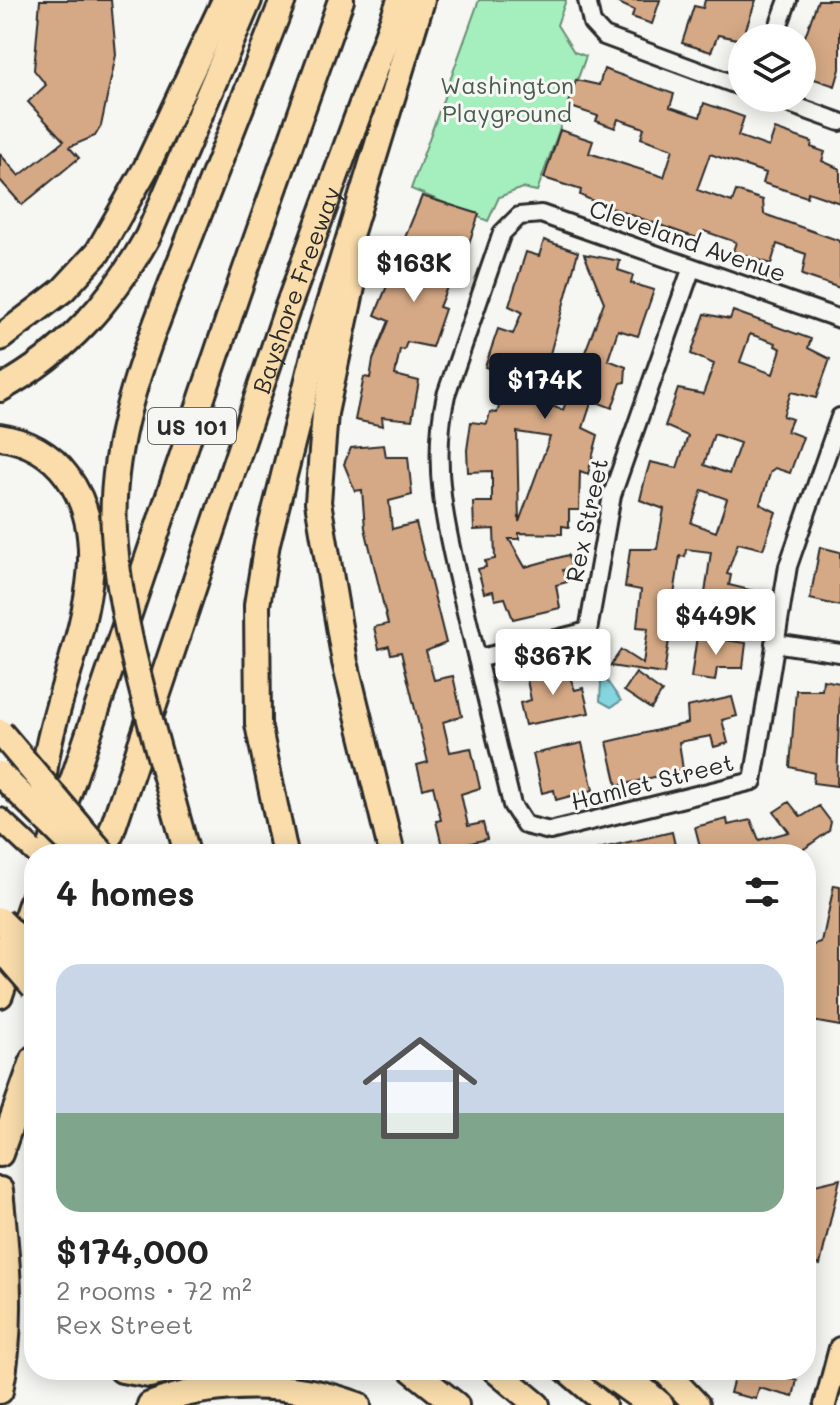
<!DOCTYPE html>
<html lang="en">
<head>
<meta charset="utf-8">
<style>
	body { margin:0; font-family:Mali,sans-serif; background:#f6f6f6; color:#222; height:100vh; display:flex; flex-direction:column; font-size:30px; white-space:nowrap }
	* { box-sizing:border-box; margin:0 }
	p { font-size:26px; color:#767676 }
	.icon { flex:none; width:44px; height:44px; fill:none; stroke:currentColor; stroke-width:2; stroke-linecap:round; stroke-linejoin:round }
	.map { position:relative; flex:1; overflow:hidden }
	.side { position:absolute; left:24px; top:844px; width:792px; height:536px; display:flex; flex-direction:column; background:#fff; border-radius:32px; box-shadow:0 4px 20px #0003 }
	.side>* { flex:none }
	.buttons { position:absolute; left:728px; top:24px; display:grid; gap:16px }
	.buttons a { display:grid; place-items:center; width:88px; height:88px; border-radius:50%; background:#fff; box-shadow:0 4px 20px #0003; font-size:40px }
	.price { position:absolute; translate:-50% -68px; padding:0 18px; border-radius:8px; background:#fff; color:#222; font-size:26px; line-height:52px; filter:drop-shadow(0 2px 4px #0008) }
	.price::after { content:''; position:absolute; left:50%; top:48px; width:24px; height:18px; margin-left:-12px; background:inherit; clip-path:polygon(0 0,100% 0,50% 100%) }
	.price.on { background:#111827; color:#fff }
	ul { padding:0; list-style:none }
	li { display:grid; align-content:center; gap:16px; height:424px; padding:0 32px }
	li+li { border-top:2px solid #e0e0e0 }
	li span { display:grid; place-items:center; height:248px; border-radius:24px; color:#555 }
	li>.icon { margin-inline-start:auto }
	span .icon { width:144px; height:144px; fill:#fffc; stroke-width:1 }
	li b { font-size:34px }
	h2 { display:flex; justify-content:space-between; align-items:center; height:96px; padding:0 32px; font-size:34px }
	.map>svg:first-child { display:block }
	.green { fill:#a5efbe; stroke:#688d74; stroke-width:2 }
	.water { fill:#85d5df; stroke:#619197; stroke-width:2 }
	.building { fill:#d5a986; stroke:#2b2b2b; stroke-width:2; fill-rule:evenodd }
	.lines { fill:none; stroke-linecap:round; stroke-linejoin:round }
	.minor-casing { stroke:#2b2b2b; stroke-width:22 }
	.major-casing { stroke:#2b2b2b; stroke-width:26 }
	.highway-casing { stroke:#2b2b2b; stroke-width:30 }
	.minor { stroke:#f6f6f2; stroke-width:16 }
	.major { stroke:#faddab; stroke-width:20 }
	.highway { stroke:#faddab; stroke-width:24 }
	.highway-bridge-casing { stroke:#2b2b2b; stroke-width:30; stroke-linecap:butt }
	.highway-bridge { stroke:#faddab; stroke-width:24 }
	.labels { text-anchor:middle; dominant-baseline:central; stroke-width:6; stroke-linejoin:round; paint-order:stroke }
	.shield { fill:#f6f6f2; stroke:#686867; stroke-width:2 }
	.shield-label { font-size:22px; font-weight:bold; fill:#2b2b2b }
	.park-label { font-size:24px; fill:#4a5c50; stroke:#f6f6f2 }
	.street-label { font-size:24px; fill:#2b2b2b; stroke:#f6f6f2 }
</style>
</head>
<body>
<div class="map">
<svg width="840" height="1405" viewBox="0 0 840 1405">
	<rect width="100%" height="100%" fill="#f6f6f2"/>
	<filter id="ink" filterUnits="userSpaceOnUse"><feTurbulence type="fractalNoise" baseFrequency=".0125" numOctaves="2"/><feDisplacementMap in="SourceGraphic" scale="16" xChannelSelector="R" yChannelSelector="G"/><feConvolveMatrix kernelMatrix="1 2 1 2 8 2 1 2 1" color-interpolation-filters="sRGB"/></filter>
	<g filter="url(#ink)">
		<path class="green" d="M479,0h87l-9,25 17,27 12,4 -49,135 -15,-3 -23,9 -11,24 -77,-32z"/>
		<path class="water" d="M607,681l14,20 -10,6 -11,-6 1,-19z"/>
		<path class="building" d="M40,0h71l5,55 -15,71 -6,10 -26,11 10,11 -57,47 -22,-25v-26l19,22 45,-35 -36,-39 18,-17 -12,-15z
			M612,0h48l-8,24 -20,-7 2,-7z
			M705,0h51l-14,40 -24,-5 -7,17 -29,-9 12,-37 9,2z
			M818,0h22v69l-5,17 -24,-8 3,-8 -12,-7v-18z
			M604,69l70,25 -4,13 30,10 4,-14 40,14 -6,19 31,11 6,-18 37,13 -1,5 14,5 -3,9 18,8v34l-32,-11 -1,5 -44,-14 3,-10 -56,-19 -13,36 35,12 4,-11 27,9 1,14 76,27v47l-38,-13 4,-21 -29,-10 -6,20 -38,-13 3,-9 -32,-11 -3,8 -16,-5 -90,-32 -15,-7 1,-5 -37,-12 16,-48 33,11 -4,12 75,24 9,-28 -32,-11 3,-10 -26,-9 -3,9 -19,-7 2,-5 -30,-10 8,-26 23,5z
			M422,196l57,18 -20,58 -5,-2 -15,37 6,2 -13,38 -25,-5 -3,8 -4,-1 -5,26 24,6 -7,39 -30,-3 1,9 -28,-6 9,-43 6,1 3,-18 16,-39 -14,-6 12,-29 -11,-2 4,-13 10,3z
			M544,240l34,12 -41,149 26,9 41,-108 -20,-48 36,7 -2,9 15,5 -2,8 23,7 -16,46 -20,-6 -10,30 18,7 -1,15 -4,1 -9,25 -20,-8 -9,28 15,7 -10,39 -8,-3 -1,39h-10v17l-7,-1v8l-43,-1v6h-10l16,28 43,-12 3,13 -8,2 4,12 -11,3 4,23 -47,11 -8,-21 -10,2 -2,-9 -9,2 -6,-24 8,-2 -1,-6 10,-2 -1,-30 -20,1 -1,-28h19v-31l-24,1 -1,-22 4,-28 16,2 3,-12 7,1 12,-37 -24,-9 13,-38 15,5 9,-22 -13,-6 17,-54 13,4zM517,432l33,5 -31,85z
			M733,311l78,28 -3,9 22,11 -14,39 -25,-6 -8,24 9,3 -5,12 16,6 -13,36 -15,-5 -4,3 -11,33 16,8 -13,37 -25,-6 -11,31 4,1 -2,10 25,6 -5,32 -47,-9 9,-62 -25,-3 -1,8 -5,-1 -8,52 -4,-1 -4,25 6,1 -6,41 -54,-8 11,-16 22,14 5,-36 -11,-1 4,-37 -16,-3 5,-38h27l7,-40 -24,-9 5,-21 5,-17 27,6 3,-9 8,-23 -23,-10 13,-37 25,5 11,-30 -23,-10 14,-40 25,5zM750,334l26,9 -1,3 6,3 -8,25 -33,-12zM714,434l26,9 -11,31 -25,-9zM702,490l25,9 -11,33 -25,-9z
			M384,445l2,12h22l4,38 -23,6 3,28 24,-6 30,120 -20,8 8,29 19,-4 9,40 -19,6 7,30 21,-4 9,40 -19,6 7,32 15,-3 4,16 -44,11 -7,-29 5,-1 -8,-34 -10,3 -6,-24 11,-3 -27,-110 -10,2 -2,-8 -10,3 -5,-22 14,-3 -23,-96 -3,-38 -7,1 -11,-27 7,-16z
			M820,547l20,5v54l-30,-7z
			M697,636l49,7 -3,25h-26l-2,13 -24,-3z
			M566,667l9,23 8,-2 6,25 -64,12 -5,-22 11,-3 -5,-25z
			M636,673l26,19 -11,17 -27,-18z
			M823,680l17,3 -3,103 -24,-3 1,-10 -24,-6 6,-77h26z
			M732,697l5,19 -15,4 6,23 -14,4 -3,-11 -32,6 4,28 -66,16 -10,-44 81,-19 -1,-16z
			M582,743l11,47 -37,10 -2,-10 -12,3 -9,-39z
			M789,802l12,15 18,-11 12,16 -2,9 -32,23h-95l-7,-27 32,-8 1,6 23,-5 8,20 30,-8 -15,-20z
			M672,832l5,22h-79v-5z
			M834,885l6,1v140l-34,-6v-72l16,-5z
			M840,1179l-20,86 -14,-4v-74z
			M736,1370h21l40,10 -4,17 -34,-9 -3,11 -26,-6z"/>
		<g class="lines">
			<g class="minor-casing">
				<path id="minor" d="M587,0l5,23 12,13 138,51
					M774,38l14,-38
					M773,98l67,24
					M840,319l-299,-105 -22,2 -17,17 -56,162c-18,79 5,153 23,230 14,60 29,120 43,180l13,20 25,6 203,-50 35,-215 52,-149
					M774,643l66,10
					M477,659l111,-28 24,-136 80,-228"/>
			</g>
			<g class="major-casing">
				<path id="major" d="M0,819l37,35
					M564,1370l41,35
					M598,1370l49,35
					M825,1405l15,-57"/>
			</g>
			<g class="highway-casing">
				<g id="highway">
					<path d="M358,259l-33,154 -7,89 27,160 47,192"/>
					<path d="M176,272l107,-272"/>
					<path d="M0,338l63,-48 35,-38 48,-84 79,-168"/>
					<path d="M0,389c67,-37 111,-87 148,-153l101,-236"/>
					<path d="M0,437c27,4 51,17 67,39 67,90 -27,225 -24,322"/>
					<path d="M48,854l189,-560 104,-294"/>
					<path id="s1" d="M104,854l183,-545 113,-309"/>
					<path d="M285,854l-27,-130 -1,-119 10,-62 51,-203 104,-340"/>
					<path d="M0,995l34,-100"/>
					<path d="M0,1154l34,-96"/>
					<path d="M0,1190c7,67 14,134 0,201"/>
					<path d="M122,1370l27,5 22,-5"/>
					<path d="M412,1370l44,35"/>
					<path d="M495,1370l42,35"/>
					<path d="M620,1370l41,35"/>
					<path d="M664,1370l33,35"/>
					<path d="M150,1405c64,-25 144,-24 208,0"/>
				</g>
			</g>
			<use href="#minor" class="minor"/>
			<use href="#major" class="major"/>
			<use href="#highway" class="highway"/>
			<g class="highway-bridge-casing">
				<path id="highway-bridge" d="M176,272c-32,83 -67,169 -62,260 6,103 47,221 73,322
					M0,732l103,122
					M0,774l81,80
					M0,920l34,34
					M0,948l34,39"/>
			</g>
			<use href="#highway-bridge" class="highway-bridge"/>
		</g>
	</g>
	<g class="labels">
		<rect class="shield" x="148" y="408" width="88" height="36" rx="6"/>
		<g class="shield-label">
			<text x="192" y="426">US 101</text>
		</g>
		<g class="park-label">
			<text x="507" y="84">Washington<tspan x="507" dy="28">Playground</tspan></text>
		</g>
		<g class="street-label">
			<text transform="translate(688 240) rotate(19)">Cleveland Avenue</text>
			<text stroke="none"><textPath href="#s1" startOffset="596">Bayshore Freeway</textPath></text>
			<text transform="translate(586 520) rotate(-78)">Rex Street</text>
			<text transform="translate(652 781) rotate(-14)">Hamlet Street</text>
		</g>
	</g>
</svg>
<div class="buttons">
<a><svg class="icon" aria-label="layers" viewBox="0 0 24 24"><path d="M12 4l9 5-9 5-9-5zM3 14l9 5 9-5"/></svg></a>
</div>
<b class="price" style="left:414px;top:304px">$163K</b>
<b class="price on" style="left:545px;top:421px">$174K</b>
<b class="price" style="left:716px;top:657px">$449K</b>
<b class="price" style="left:553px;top:697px">$367K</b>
<section class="side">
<h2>4 homes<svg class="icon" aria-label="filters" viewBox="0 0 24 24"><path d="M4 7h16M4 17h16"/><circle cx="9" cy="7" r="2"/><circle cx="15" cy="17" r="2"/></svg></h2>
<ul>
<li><span style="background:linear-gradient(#c9d6e8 60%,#7fa58c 0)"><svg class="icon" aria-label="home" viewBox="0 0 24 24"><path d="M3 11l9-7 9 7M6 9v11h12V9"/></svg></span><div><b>$174,000</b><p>2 rooms · 72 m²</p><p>Rex Street</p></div></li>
</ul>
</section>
</div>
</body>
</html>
